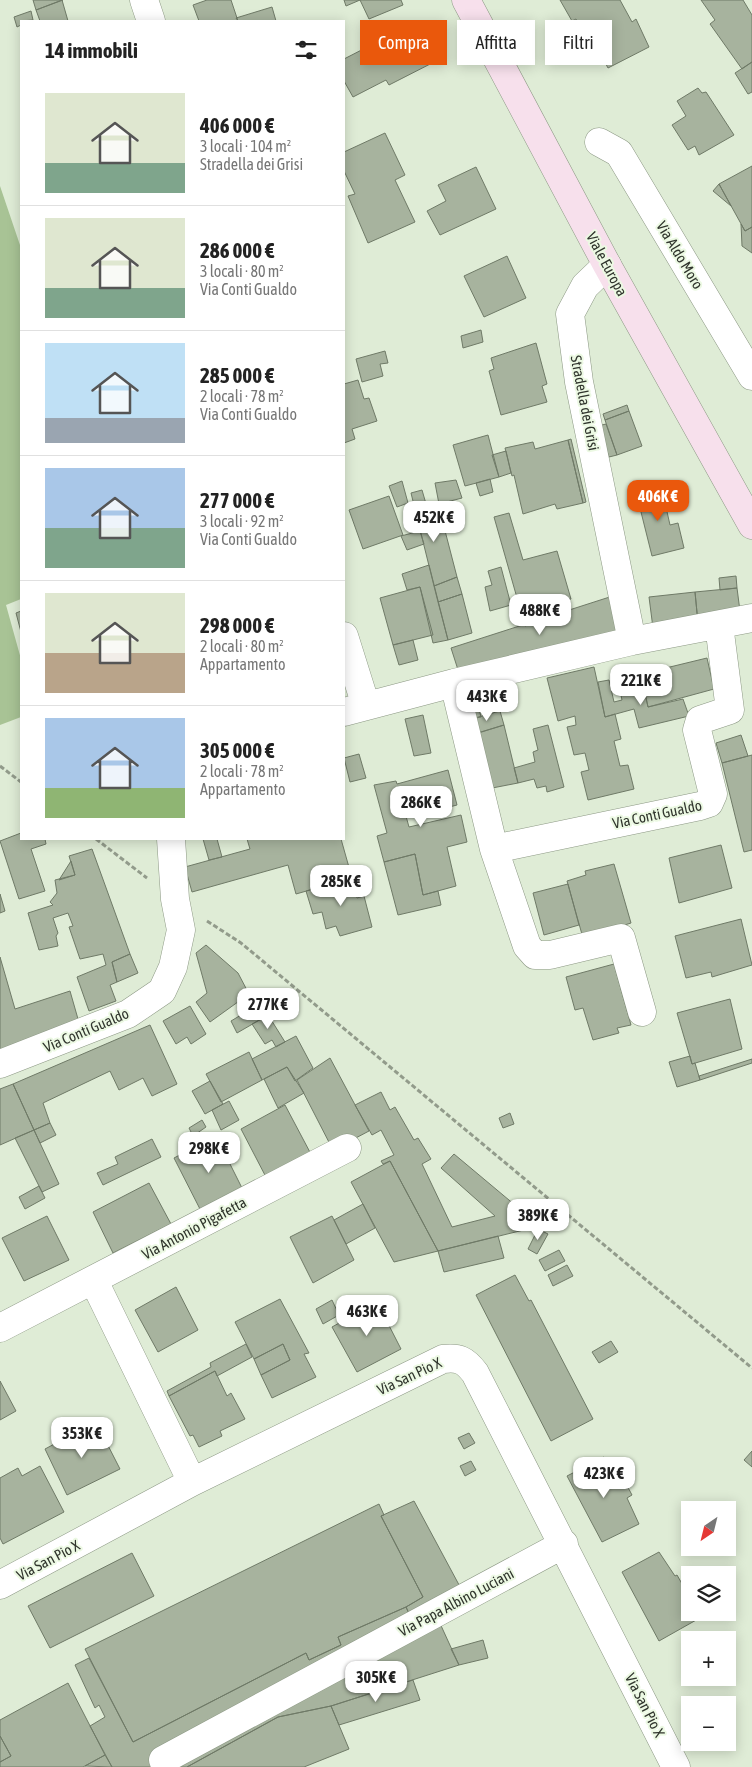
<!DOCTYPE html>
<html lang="it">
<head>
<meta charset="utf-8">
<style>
	body { margin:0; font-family:"Asap Condensed",sans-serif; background:#f2f2f2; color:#222; height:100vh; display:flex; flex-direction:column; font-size:19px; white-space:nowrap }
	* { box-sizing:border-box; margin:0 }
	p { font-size:16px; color:#767676 }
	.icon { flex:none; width:28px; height:28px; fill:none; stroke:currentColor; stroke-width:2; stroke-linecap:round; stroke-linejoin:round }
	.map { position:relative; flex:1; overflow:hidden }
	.side { position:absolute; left:20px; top:20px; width:325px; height:820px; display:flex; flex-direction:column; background:#fff; border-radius:0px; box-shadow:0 2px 12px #0003 }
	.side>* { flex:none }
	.hud { position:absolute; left:360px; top:20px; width:316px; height:45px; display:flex; gap:10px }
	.needle { width:32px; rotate:215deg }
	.buttons { position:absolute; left:681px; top:1501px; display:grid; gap:10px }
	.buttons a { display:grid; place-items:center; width:55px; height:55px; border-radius:0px; background:#fff; box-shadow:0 2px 12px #0003; font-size:25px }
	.price { position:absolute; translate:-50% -42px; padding:0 11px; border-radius:10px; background:#fff; color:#222; font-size:16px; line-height:32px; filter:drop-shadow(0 1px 2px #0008) }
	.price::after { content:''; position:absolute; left:50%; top:30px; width:15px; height:11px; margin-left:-8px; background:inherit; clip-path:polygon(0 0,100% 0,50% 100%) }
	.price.selected { background:#ea580c; color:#fff }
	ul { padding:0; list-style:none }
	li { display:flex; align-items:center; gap:15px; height:125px; padding:0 25px }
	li+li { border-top:1px solid #e0e0e0 }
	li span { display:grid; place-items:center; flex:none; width:140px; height:100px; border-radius:0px; color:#555 }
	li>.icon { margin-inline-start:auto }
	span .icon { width:60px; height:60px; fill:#fffc; stroke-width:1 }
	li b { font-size:21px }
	h2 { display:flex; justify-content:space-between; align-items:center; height:60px; padding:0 25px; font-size:21px }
	.tag { padding:0 18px; border-radius:0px; background:#fff; box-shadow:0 2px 12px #0003; font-size:18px; line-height:45px }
	.tag.selected { background:#ea580c; color:#fff }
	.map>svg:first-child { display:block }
	.green { fill:#a8c395 }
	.building { fill:#a7b39e; stroke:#6f7a67 }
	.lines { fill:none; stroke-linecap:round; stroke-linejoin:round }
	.street-casing { stroke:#8c9884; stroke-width:29 }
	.secondary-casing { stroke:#8c9884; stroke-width:29 }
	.path { stroke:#929b8b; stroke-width:3; stroke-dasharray:5 2.5; stroke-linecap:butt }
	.street { stroke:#fff; stroke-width:28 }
	.secondary { stroke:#f7e0ec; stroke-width:28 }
	.labels { text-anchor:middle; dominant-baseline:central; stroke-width:4; stroke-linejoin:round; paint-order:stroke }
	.street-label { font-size:15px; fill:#30352d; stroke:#ecf9e3 }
</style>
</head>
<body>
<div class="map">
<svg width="752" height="1767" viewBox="0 0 752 1767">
	<rect width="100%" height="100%" fill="#dfecd6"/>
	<path class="green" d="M0,186l21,62v351l-15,6 15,54v58l-21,8z"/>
	<path class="building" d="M33,0h30l-27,10z
		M62,0l6,21h-28l-4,-11z
		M207,0h24l7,21h-39l-6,-16z
		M344,0h16l-14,6z
		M360,0h41l2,5 -34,14z
		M560,0h60l12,22 4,-3 13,28 -41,21 -14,-26 -4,2 -14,-25 -4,2z
		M701,0h42l9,15v47l-10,7 -32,-45 5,-4z
		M272,7l4,14h-38l-2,-3z
		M31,11l2,9 -12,1v4l-4,2 -3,-10z
		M418,21l20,39 -49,25 -3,-5 -33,17 -9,-16v-22z
		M752,62v30l-4,2 -13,-21z
		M698,88l4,5 4,-1 28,43 -35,20 -4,-9 -7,4 -16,-25 14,-9 -9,-15z
		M385,133l20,42 -10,5 20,42 -47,21 -20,-47 7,-2 -11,-23v-19z
		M752,166v61l-7,4 -26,-47z
		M476,167l20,42 -56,26 -13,-24 19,-10 -8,-16z
		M719,184l12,22 -18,-15z
		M741,224l4,7 7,-4v26l-10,-7z
		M507,256l19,42 -42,19 -20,-41z
		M481,330l2,12 -20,6 -2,-12z
		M536,343l11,41 -5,2 5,16 -46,13 -12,-44 5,-2 -3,-11z
		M385,351l3,12 -8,1 3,12 -21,6 -6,-23z
		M358,380l6,19 5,-1 8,23 -25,8 3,10 -11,4v-59z
		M627,405l2,6 -24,9 -2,-6z
		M629,411l13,35 -25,9 -12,-35z
		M606,424l11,31 -8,2 -11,-31z
		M488,435l11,42 -34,9 -12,-41z
		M571,439l15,63 -3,1 -15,-63z
		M568,440l15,63 -26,6 -2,-5 -32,10 -9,-39 -2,1 -7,-28 28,-6 2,7z
		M506,451l5,22 -12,4 -7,-22z
		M490,479l3,13 -13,4 -4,-13z
		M456,480l6,18 -23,6 -4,-21z
		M402,481l6,22 -11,4 -8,-21z
		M661,485l9,40 8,-2 6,25 -32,8 -16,-64z
		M422,490l11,38 10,-5 14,54 -23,9 -23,-93z
		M389,496l14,39 -40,14 -14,-39z
		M509,513l14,47 34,-9 14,48 -16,4 2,11 -32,12 -31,-109z
		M420,531l4,13 -17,6 -6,-14z
		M429,565l19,75 -15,3 -13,-56 -13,3 -5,-16z
		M501,567l10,38 -21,6 -5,-24 7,-2 -4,-14z
		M736,576l1,12 -17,2 -1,-12z
		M457,577l5,17 -24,8 -4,-16z
		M420,587l13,48 -40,10 -13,-47z
		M737,588l4,31 -43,4 -3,-31z
		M695,592l3,31 -45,5 -4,-31z
		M462,594l10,39 -24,7 -10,-38z
		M619,594l3,35 -162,47 -9,-28z
		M21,611v21l-5,-19z
		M413,640l5,20 -19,5 -6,-20z
		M707,658l7,31 -66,18 -7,-33z
		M594,667l11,50 10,-3 6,25 -7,2 6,25 8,-1 6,24 -46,11 -7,-28 8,-2 -4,-17 -11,2 -7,-28 9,-2 -1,-9 -17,5 -11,-43z
		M609,680l5,22 8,-2 -2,-9 23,-6 5,22 35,-8 6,17 -50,12 -5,-19 -29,8 -7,-35z
		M477,701l4,16 -10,2 -4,-16z
		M500,711l4,14 -30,9 -3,-15z
		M423,715l8,38 -17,3 -9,-37z
		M504,725l14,58 -31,6 -15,-54z
		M548,725l16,62 -17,5 -1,-6 -9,2 -3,-9 -16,4 -4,-15 21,-6 -2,-10 5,-2 -5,-21z
		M741,735l7,21 -26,7 -6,-20z
		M359,754l7,24 -16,4 -6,-24z
		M752,755v95l-8,2 -22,-89z
		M448,770l9,35 -23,6 -2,-10 -28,8 5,18 52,-12 6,27 -20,5 9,39 -33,9 -8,-41 -31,8 -7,-26 10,-3 -13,-48 22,-4 1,3z
		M21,833v6h24l1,5 -15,5 14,42 -26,8 -19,-58z
		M203,839h14l5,18 -13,3z
		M247,839h94l11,39 -56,16 -8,-29 -96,27 -7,-25 65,-18z
		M721,845l11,43 -53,15 -10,-45z
		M92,849l38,105 -18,8 5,20 -7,3 6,16 -27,10 -12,-34 29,-12 -3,-11 -23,5 -11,-32 4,-1 -5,-13 -15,5 5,15 -2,3 2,10 -19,4 -11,-37 25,-8 -3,-3 7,-9 -2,-13 20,-5 -6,-19z
		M415,854l8,41 15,-4 3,14 -43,10 -14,-53z
		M71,861l4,14 -16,5z
		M614,864l17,59 -48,15 -16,-57 19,-6 -1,-4z
		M352,878l5,20 7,-2 8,31 -32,9 -4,-10 -10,3 -4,-17 -9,2 -7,-23z
		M568,884l11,41 -35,10 -11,-42z
		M0,894l5,17 -5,2z
		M741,919l11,46 -40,12 -1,-5 -25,6 -11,-42z
		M206,945l32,28 11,21 -39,28 -14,-20 11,-9 -11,-40z
		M130,954l8,19 -21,9 -5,-20z
		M0,957l15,52 55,-18 8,28 -78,33z
		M614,964l17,61 -14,3 2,5 -26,7 -10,-32 -8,2 -9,-33z
		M730,999l12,50 -50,15 -15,-51z
		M190,1006l16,28 -15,10 -4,-7 -11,7 -13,-23z
		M256,1006l7,12 -26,15 -6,-12z
		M265,1010l20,32 -9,5 -4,-7 -7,4 -13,-20 11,-6 -3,-5z
		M150,1025l27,59 -25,12 -9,-18 -24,12 -9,-19 -67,32 7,20 -16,7 -21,-46z
		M296,1036l17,32 -18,13 -8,-14 -25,13 -10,-21z
		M249,1052l13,28 -41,22 -15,-28z
		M690,1056l2,8 3,-1 5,17 -23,7 -8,-25z
		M330,1058l39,73 -36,19 -36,-70z
		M752,1059v4l-52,17 -1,-4z
		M287,1067l17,26 -26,15 -14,-29z
		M210,1081l13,23 -18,10 -13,-23z
		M13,1084l21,46 -34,15v-56z
		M381,1092l9,18 5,-3 19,33 4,-2 13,21 -9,5 30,63 43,-11 -54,-48 13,-14 86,72 -102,25 -48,-90 -7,3 -2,-3 13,-6 -13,-25 -9,5 -17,-30z
		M229,1101l10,19 -18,10 -9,-20z
		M285,1105l27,51 -45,23 -26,-50z
		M510,1113l4,11 -11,4 -4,-10z
		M202,1120l4,7 -13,9 -4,-8z
		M50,1123l6,12 -16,8 -6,-13z
		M34,1130l25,54 -17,8 -27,-54z
		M216,1136l27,54 -41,23 -28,-55z
		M152,1139l9,18 -58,28 -6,-12 21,-9 -3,-7z
		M390,1161l48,90 -44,11 -43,-80z
		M149,1183l22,41 -58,29 -20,-41z
		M39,1186l6,12 -20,11 -6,-12z
		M363,1204l12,24 -29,16 -12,-24z
		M47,1216l22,44 -45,21 -22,-43z
		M332,1216l22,44 -41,23 -23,-46z
		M538,1229l10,5 -11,20 -9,-5z
		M498,1236l6,22 -60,14 -6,-21z
		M559,1250l6,11 -20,10 -6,-11z
		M567,1265l6,11 -20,10 -5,-11z
		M515,1275l14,26 2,-1 62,119 -42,22 -75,-146z
		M176,1287l22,43 -40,22 -23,-42z
		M280,1299l29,54 -5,1 12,23 -44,21 -11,-23 29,-15 -7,-16 -29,15 -19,-37z
		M332,1300l7,15 -16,9 -7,-15z
		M377,1302l24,47 -44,23 -25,-45z
		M611,1341l7,11 -19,11 -7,-11z
		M246,1344l6,13 -35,19 -2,-5 -46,25 -2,-5 44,-24 -1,-4z
		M283,1344l7,16 -29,15 -7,-16z
		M215,1371l12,25 4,-3 14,26 -25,12 2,5 -23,11 -6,-12 -3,1 -21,-40z
		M0,1381l16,30 -16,9z
		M96,1422l24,47 -53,26 -22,-46z
		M469,1433l6,10 -11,6 -6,-11z
		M752,1451v16l-8,-7z
		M604,1457l15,26 5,-3 8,15 -5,3 12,26 -37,18 -35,-66z
		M471,1461l5,9 -11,6 -5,-10z
		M40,1466l24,46 -61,32 -3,-6v-60l18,-10 4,8z
		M414,1501l51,95 -48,35 -11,-24 17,-10 -42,-81z
		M379,1504l5,11 -3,1 42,81 -17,10 -68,30 3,8 -32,15 -3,-7 -173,89 -48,-93z
		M659,1552l16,24 2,-1 8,14 -3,1 8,15v7h4l4,7 -39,22 -37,-69z
		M132,1553l22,43 -104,52 -22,-42z
		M406,1607l11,24 21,-12 21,46 -128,41 -53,11 -91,50h-75l-22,-41 15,-9 -6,-12 -4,3 -20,-43 14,-7 44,84 173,-89 3,7 32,-15 -3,-8z
		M483,1640l5,18 -29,7 -8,-16z
		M413,1680l7,20 -81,25 -8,-19z
		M68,1683l37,72 -22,12h-83v-5l11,-6 -11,-20v-16z
		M331,1706l18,43 -45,18h-117l91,-50z
		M0,1736l11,20 -11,6z
		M105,1755l7,12 -27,-1z"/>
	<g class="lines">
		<g class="street-casing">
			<path id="street" d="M144,0l7,21
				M599,142l20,11 133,223
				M607,265l-22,21 -15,28 9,68 53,259
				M344,636l22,70
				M454,683l40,166 206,-43 9,-3 4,-9 -16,-64 3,-10 30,-10 -11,-85
				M344,712l110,-29 178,-42 120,-23
				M494,849l33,97 8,9h15l71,-17 21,74
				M0,1064l128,-50 34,-23 11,-24 8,-37 -6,-31 -4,-60
				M94,1281l98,201
				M0,1328l347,-180
				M0,1585l192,-103 251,-123c16,-2 22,1 32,14l201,394
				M163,1760l401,-216"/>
		</g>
		<g class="secondary-casing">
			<path id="secondary" d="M466,0l141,265 145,260"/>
		</g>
		<path class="path" d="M0,766l21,16
			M96,839l51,39
			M207,921l34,22 511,425"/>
		<use href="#street" class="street"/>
		<use href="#secondary" class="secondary"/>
	</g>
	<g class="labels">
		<g class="street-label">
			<text transform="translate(680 255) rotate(59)">Via Aldo Moro</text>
			<text transform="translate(607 264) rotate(62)">Viale Europa</text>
			<text transform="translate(585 403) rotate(79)">Stradella dei Grisi</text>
			<text transform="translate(657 814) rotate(-12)">Via Conti Gualdo</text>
			<text transform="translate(86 1030) rotate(-23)">Via Conti Gualdo</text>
			<text transform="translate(194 1228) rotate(-28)">Via Antonio Pigafetta</text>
			<text transform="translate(409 1376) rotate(-25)">Via San Pio X</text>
			<text transform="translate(48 1560) rotate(-28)">Via San Pio X</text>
			<text transform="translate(456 1602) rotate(-28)">Via Papa Albino Luciani</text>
			<text transform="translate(645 1705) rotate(63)">Via San Pio X</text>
		</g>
	</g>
</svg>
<div class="buttons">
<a><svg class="needle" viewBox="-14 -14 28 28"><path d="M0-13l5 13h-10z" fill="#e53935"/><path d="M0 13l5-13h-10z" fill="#767676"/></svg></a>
<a><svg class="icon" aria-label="layers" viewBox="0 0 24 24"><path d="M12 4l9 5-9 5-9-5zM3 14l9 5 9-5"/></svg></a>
<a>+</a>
<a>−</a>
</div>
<b class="price selected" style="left:658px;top:522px">406K €</b>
<b class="price" style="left:434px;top:543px">452K €</b>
<b class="price" style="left:540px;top:636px">488K €</b>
<b class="price" style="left:641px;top:706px">221K €</b>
<b class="price" style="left:487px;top:722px">443K €</b>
<b class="price" style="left:421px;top:828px">286K €</b>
<b class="price" style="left:341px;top:907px">285K €</b>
<b class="price" style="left:268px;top:1030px">277K €</b>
<b class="price" style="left:209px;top:1174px">298K €</b>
<b class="price" style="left:538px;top:1241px">389K €</b>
<b class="price" style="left:367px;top:1337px">463K €</b>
<b class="price" style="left:82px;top:1459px">353K €</b>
<b class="price" style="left:604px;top:1499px">423K €</b>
<b class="price" style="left:376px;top:1703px">305K €</b>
<div class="hud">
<a class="tag selected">Compra</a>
<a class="tag">Affitta</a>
<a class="tag">Filtri</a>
</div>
<section class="side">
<h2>14 immobili<svg class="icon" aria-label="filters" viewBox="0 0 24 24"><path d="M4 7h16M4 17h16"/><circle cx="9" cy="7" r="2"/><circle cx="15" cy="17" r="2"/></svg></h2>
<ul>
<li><span style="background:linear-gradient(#dfe7d0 70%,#7fa58c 0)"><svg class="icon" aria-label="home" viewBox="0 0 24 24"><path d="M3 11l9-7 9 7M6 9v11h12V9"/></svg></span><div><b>406 000 €</b><p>3 locali · 104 m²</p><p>Stradella dei Grisi</p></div></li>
<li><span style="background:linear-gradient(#dfe7d0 70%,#7fa58c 0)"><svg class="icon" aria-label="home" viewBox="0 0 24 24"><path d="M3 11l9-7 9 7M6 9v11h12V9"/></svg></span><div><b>286 000 €</b><p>3 locali · 80 m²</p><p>Via Conti Gualdo</p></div></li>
<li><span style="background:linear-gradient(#bfe0f5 75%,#9aa5b1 0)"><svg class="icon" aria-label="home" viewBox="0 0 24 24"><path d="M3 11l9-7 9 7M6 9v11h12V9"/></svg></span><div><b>285 000 €</b><p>2 locali · 78 m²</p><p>Via Conti Gualdo</p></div></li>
<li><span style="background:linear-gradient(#a9c7e8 60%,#7fa58c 0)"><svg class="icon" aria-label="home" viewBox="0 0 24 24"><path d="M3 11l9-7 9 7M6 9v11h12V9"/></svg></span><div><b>277 000 €</b><p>3 locali · 92 m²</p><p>Via Conti Gualdo</p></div></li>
<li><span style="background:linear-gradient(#dfe7d0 60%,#b9a48a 0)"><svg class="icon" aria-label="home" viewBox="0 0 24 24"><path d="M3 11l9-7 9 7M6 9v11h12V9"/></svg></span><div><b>298 000 €</b><p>2 locali · 80 m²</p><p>Appartamento</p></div></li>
<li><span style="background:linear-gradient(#a9c7e8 70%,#8fb573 0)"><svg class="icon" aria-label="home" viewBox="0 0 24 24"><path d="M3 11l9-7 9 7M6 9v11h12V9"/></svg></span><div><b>305 000 €</b><p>2 locali · 78 m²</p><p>Appartamento</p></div></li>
</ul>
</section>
</div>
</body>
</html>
